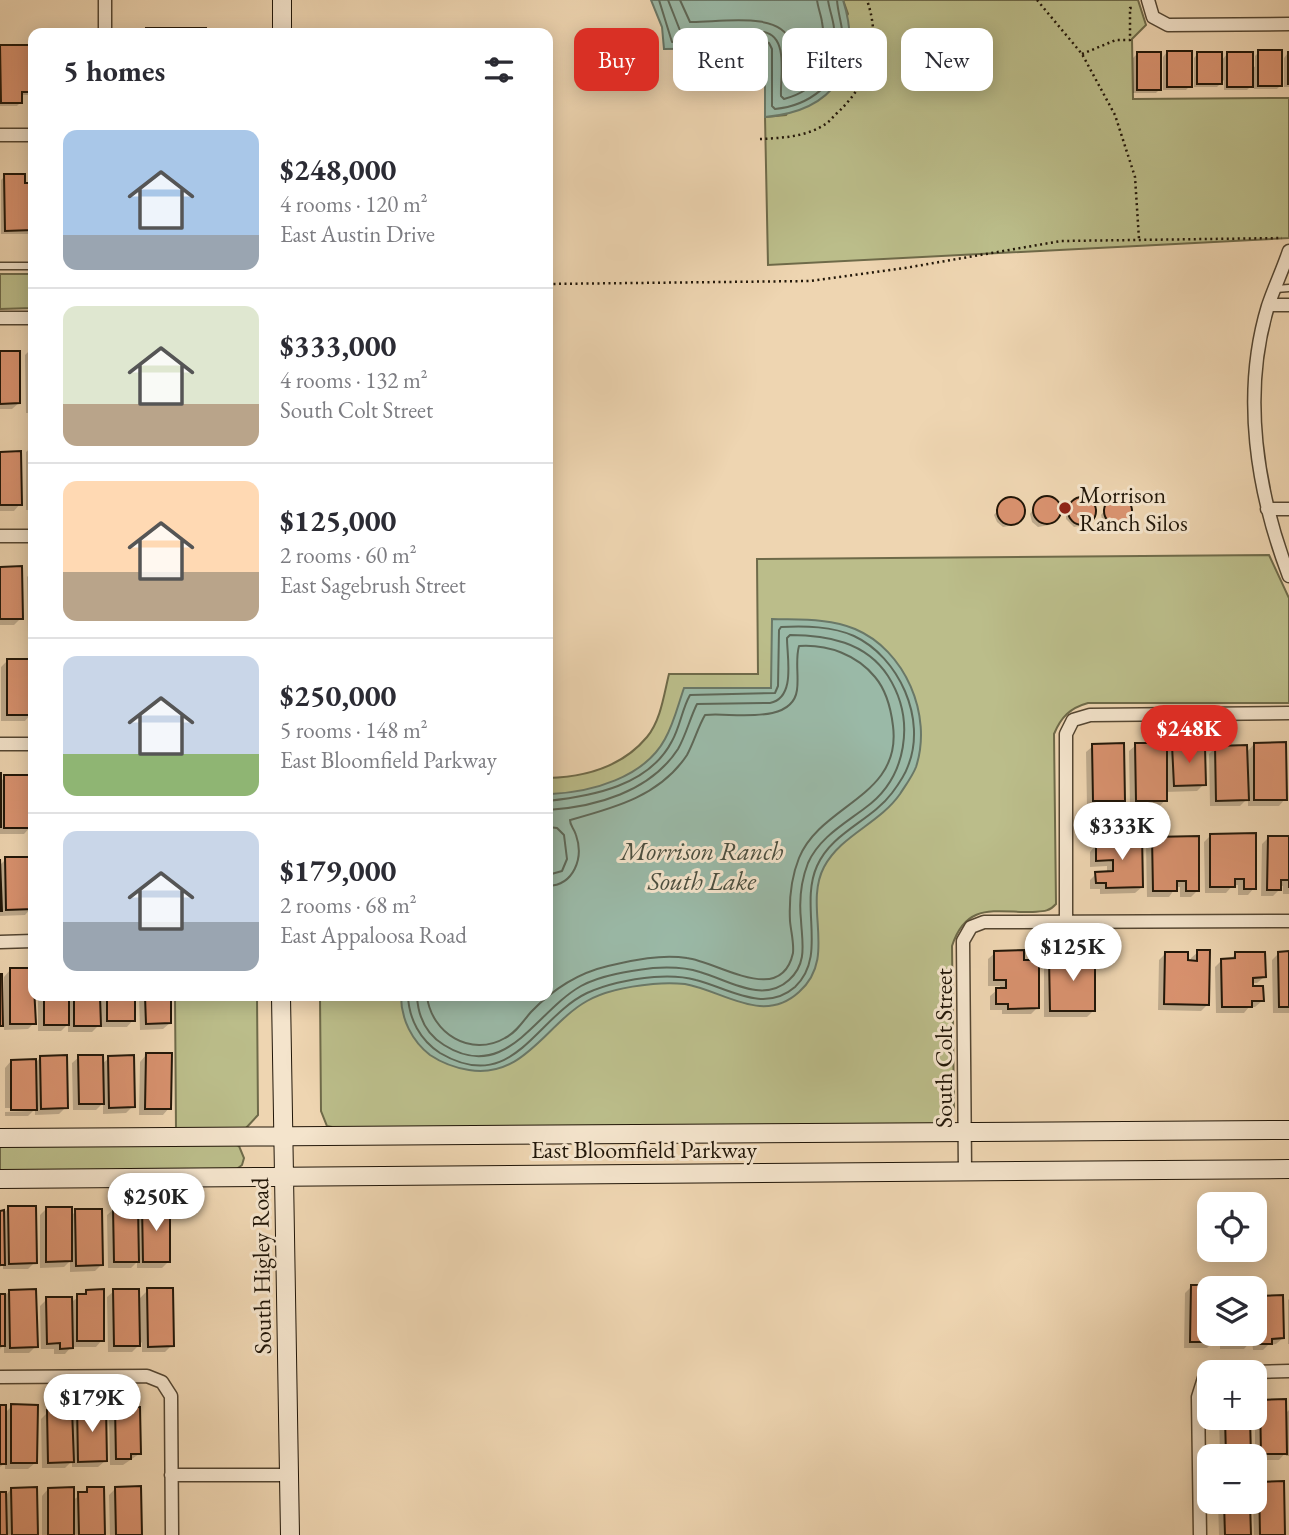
<!DOCTYPE html>
<html lang="en">
<head>
<meta charset="utf-8">
<style>
	body { margin:0; font-family:"EB Garamond",serif; background:#f2f2f3; color:#2b2b33; height:100vh; display:flex; flex-direction:column; font-size:26px; white-space:nowrap }
	* { box-sizing:border-box; margin:0 }
	p { font-size:23px; color:#7c7c81 }
	.icon { flex:none; width:38px; height:38px; fill:none; stroke:currentColor; stroke-width:2; stroke-linecap:round; stroke-linejoin:round }
	.map { position:relative; flex:1; overflow:hidden }
	.drawer { position:absolute; left:28px; top:28px; width:525px; height:973px; display:flex; flex-direction:column; background:#fff; border-radius:14px; box-shadow:0 4px 18px #0003 }
	.drawer>* { flex:none }
	.guide { position:absolute; left:574px; top:28px; width:609px; height:63px; display:flex; gap:14px }
	.tools { position:absolute; left:1197px; top:1192px; display:grid; gap:14px }
	.tools a { display:grid; place-items:center; width:70px; height:70px; border-radius:14px; background:#fff; box-shadow:0 4px 18px #0003; font-size:35px }
	.price { position:absolute; translate:-50% -60px; padding:0 16px; border-radius:24px; background:#fff; color:#222; font-size:23px; line-height:46px; filter:drop-shadow(0 2px 4px #0008) }
	.price::after { content:''; position:absolute; left:50%; top:42px; width:21px; height:16px; margin-left:-10px; background:inherit; clip-path:polygon(0 0,100% 0,50% 100%) }
	.price.active { background:#d93025; color:#fff }
	ul { padding:0; list-style:none }
	li { display:flex; align-items:center; gap:21px; height:175px; padding:0 35px }
	li+li { border-top:2px solid #e1e1e2 }
	li span { display:grid; place-items:center; flex:none; width:196px; height:140px; border-radius:14px; color:#555 }
	li>.icon { margin-inline-start:auto }
	span .icon { width:84px; height:84px; fill:#fffc; stroke-width:1 }
	li b { font-size:30px }
	h2 { display:flex; justify-content:space-between; align-items:center; height:84px; padding:0 35px; font-size:30px }
	.pill { padding:0 24px; border-radius:14px; background:#fff; box-shadow:0 4px 18px #0003; font-size:24px; line-height:63px }
	.pill.active { background:#d93025; color:#fff }
	.map>svg:first-child { display:block }
	.green { fill:#bbbd8a; stroke:#6e6a49; stroke-width:2 }
	.water { fill:#9ab9a7; stroke:#6a7867; stroke-width:2 }
	.shadow { fill:#0003 }
	.lines { fill:none; stroke-linecap:round; stroke-linejoin:round }
	.shore { stroke:#5e6858; stroke-width:2 }
	.building { fill:#d9926f; stroke:#211608; stroke-width:2 }
	.lane-casing { stroke:#544632; stroke-width:9 }
	.street-casing { stroke:#544632; stroke-width:15 }
	.secondary-casing { stroke:#211608; stroke-width:20 }
	.path { stroke:#211608; stroke-width:2.5; stroke-dasharray:2 3.5; stroke-linecap:butt }
	.lane { stroke:#f4e4cc; stroke-width:6 }
	.street { stroke:#f4e4cc; stroke-width:12 }
	.secondary { stroke:#f4e4cc; stroke-width:18 }
	.poi-dot { fill:#8f2418; stroke:#f4e4cc; stroke-width:2.5 }
	.labels { text-anchor:middle; dominant-baseline:central; stroke-width:6; stroke-linejoin:round; paint-order:stroke }
	.poi-label { font-size:24px; fill:#211608; stroke:#f4e4cc; text-anchor:start }
	.street-label { font-size:24px; fill:#211608; stroke:#f4e4cc }
	.water-label { font-size:26px; font-style:italic; fill:#4b4f40; stroke:#f4e4cc }
</style>
</head>
<body>
<div class="map">
<svg width="1289" height="1535" viewBox="0 0 1289 1535">
	<rect width="100%" height="100%" fill="#eed5b1"/>
	<filter id="stains"><feTurbulence type="fractalNoise" baseFrequency=".00286" numOctaves="4"/><feColorMatrix values="0 0 0 0 .2 0 0 0 0 .09 0 0 0 0 .02 0 0 0 .5 -.17"/></filter>
	<radialGradient id="worn" r=".72"><stop offset=".6" stop-color="#630" stop-opacity="0"/><stop offset="1" stop-color="#630" stop-opacity=".3"/></radialGradient>
	<path class="green" d="M843,0h295l8,25 -14,14 1,60 156,-1v140l-521,27 -3,-148 21,-2 62,-101z
		M0,274h33v34l-33,1z
		M1269,555l20,43v105h-201c-18,5 -27,14 -34,31l2,170c-8,9 -15,7 -26,8 -37,0 -64,-9 -78,34l2,164 -10,13 -9,2 -597,3 -11,-2 -6,-15 -1,-115h228v-218c37,-1 74,-11 99,-41 14,-17 17,-43 22,-63h89l-1,-115z
		M175,996h82l1,119 -12,13 -70,1z
		M232,1143l7,3 5,12 -2,7 -8,6 -234,2v-28z"/>
	<path class="water" d="M651,0h192c21,67 -9,111 -78,117v-69l-101,1 -2,-22z
		M772,619c27,1 57,-1 83,10 50,21 78,86 61,138 -4,10 -11,19 -16,27 -21,30 -59,41 -76,73 -21,40 14,91 -25,125 -36,33 -75,-1 -114,-8 -10,-1 -21,-1 -32,0 -21,2 -47,6 -66,17 -41,23 -63,78 -118,69 -13,-2 -27,-7 -39,-15 -18,-14 -29,-36 -29,-59h147v-136l3,-1v-65c40,-2 93,-16 114,-55 9,-16 13,-34 19,-51h87z"/>
	<path class="shadow" d="M33,46v49h-12v7l-4,4h-17v-59z
		M1167,52l23,34 -4,4h-23v-33z
		M1259,52l22,33 -4,4h-23v-6l-7,7h-23v-10l-7,7h-23v-29l4,-5 23,8 7,-8 27,14v-11z
		M1288,53l1,34h-5v-29z
		M1137,54l23,35 -4,4h-23v-35z
		M5,176l18,8h10v50h-32v-54z
		M31,349h2v64h-7l-1,-58z
		M0,353l19,50 -7,6h-12z
		M33,446v64h-7v-58z
		M0,453l20,51 -6,7h-14z
		M1014,499l7,4 2,11 -9,11 -11,2 -6,-5 -3,-7 12,-15z
		M1050,499l6,4 2,11 -9,11 -11,2 -6,-5 -2,-8 8,-12z
		M1085,499l7,4 2,11 -9,11 -11,2 -8,-8v-8l11,-11z
		M1121,499l7,5 2,10 -13,13h-7l-7,-4 -2,-8 12,-15z
		M0,569l21,49 -7,7h-14z
		M33,570v65h-5l-1,-58z
		M8,660l23,54 -6,7h-24v-54z
		M1254,744l31,55 -6,7h-31v-8l-8,8h-30l-1,-52 7,-7 30,6z
		M1136,745l29,9 8,-8 31,38 -7,7 -32,1v8l-6,7h-29l-1,-56z
		M1093,746l30,54 -6,7h-30l-1,-55z
		M5,777l25,6 3,-3v53v-9l-9,10h-24v-52z
		M1211,835l43,53 -6,7h-10v-10h-5l-7,8h-21l-1,-51z
		M1269,837l20,1v56h-6v-8h-4v4l-6,6h-12l1,-52z
		M1112,838l30,49 -7,6 -35,1v-5h-10v-9l6,-6 11,-1v-7l-17,1v-15l6,-7h9z
		M1153,839l45,51 -7,7h-11v-10h-4l-7,10h-22l-1,-52z
		M6,859l25,8 2,-2v41l-8,9 -25,1v-51z
		M1081,951l13,59 -7,7h-43v-51l6,-6 24,-1z
		M1198,952l10,52 -7,7 -43,-1 1,-50 6,-6 26,8v-4z
		M995,953l28,9 14,46 -6,6h-29v-4h-12v-14l7,-6h3v-4h-12v-27z
		M1279,953h10v60h-16l-1,-53z
		M1236,954l28,23 -7,6h-5v5l10,13 -7,6h-6l-5,6h-28l-1,-46 7,-7h7z
		M10,970h23l1,53 -6,6 -24,1v-8l-4,4v-49l1,45h3v-45z
		M38,996h95v24l-6,7h-26v-4l-9,9h-24v-8l-7,7h-23z
		M139,996h30l1,27 -7,6 -23,1z
		M146,1055l23,53 -6,7h-24l1,-53z
		M41,1057l25,50 -7,7 -24,1v-6l-7,7h-23v-4l26,-1v-3h-26v-40l6,-7h26z
		M79,1057l23,7 7,-6 24,48 -7,7 -23,1v-11l-7,7h-23l-1,-47z
		M143,1207l26,54 -7,7h-25v-6l-6,6h-23l-1,-53 7,-6 23,5z
		M9,1208l26,54 -7,7h-25v-5l-3,3v-55h4z
		M46,1209l24,8 6,-6 25,54 -6,6 -25,1v-11l-6,6 -24,1v-53z
		M1192,1286l22,2h-5v46h5v7l-7,7h-23l1,-55z
		M148,1290l24,55 -7,7h-23v-10l-10,10h-24l-1,-55 7,-6 24,9z
		M87,1291l15,49 -6,7h-25l-6,7h-11v-5h-13l-1,-43 7,-7 23,4z
		M9,1292l27,54 -7,7h-25v-8l-4,4v-53l5,-1z
		M1258,1298l25,40 -7,6 -8,1 -5,5h-10l-1,-10 -8,9h-24v-15h35v-33z
		M1289,1299v45h-1v-44z
		M1261,1401l24,13 4,-4v46h-3v-4l-7,8h-24v-53z
		M78,1405l27,56 -7,6h-26v-6l-7,7h-23l-1,-49 7,-7 24,-1z
		M12,1406l23,57 -7,6h-23v-6l-5,4v-60l4,7z
		M116,1409l23,45 -16,11h-13l-1,-49z
		M1219,1418h29l1,38h-29z
		M1260,1484l24,51h-30l-1,-33 2,-13z
		M116,1488l24,47h-30l-1,-40z
		M11,1489l25,46h-36v-41h7z
		M48,1489l24,12 16,-12 15,46h-61v-39z
		M1218,1502h31v33h-30z"/>
	<g class="lines">
		<path class="shore" d="M659,0l13,42 91,-1 6,2 3,6v57l3,3c33,-3 65,-26 68,-60 2,-17 -5,-33 -6,-49
			M668,0l13,33 83,-1c25,5 16,44 17,64l3,3c34,-9 53,-36 50,-71 -1,-10 -5,-19 -6,-28
			M680,0l10,22c26,1 92,-12 100,20 3,12 1,27 1,39l4,3c24,-12 32,-36 27,-62 -1,-7 -4,-14 -5,-22
			M548,827l9,1 7,7 3,24 -5,12 -14,4
			M408,996c1,23 12,44 32,57 73,43 95,-35 147,-60 20,-9 45,-14 67,-16 14,-1 28,-1 42,3 32,8 68,34 99,7 33,-31 4,-81 22,-121 15,-34 54,-45 75,-73 6,-8 13,-18 16,-27 19,-47 -9,-109 -54,-130 -22,-10 -49,-10 -73,-9l-2,3 -1,56 -3,7 -85,2c-8,14 -10,32 -18,46 -23,45 -80,55 -124,60
			M417,996c1,20 9,38 27,49 62,39 91,-33 137,-59 20,-11 49,-15 72,-18 15,-1 32,-1 47,4 28,8 63,32 89,8 19,-17 13,-38 12,-60 -2,-19 0,-39 7,-57 11,-25 36,-39 57,-55 42,-30 51,-88 23,-132 -22,-34 -61,-41 -98,-41l-3,3c0,20 9,60 -17,65l-73,1c-7,14 -11,31 -19,45 -28,43 -83,58 -130,61
			M427,996c4,37 44,62 78,42 12,-6 18,-17 26,-26 21,-22 47,-39 77,-46 26,-6 53,-12 79,-8 32,4 94,49 106,-5 1,-11 -2,-21 -3,-32 -1,-21 1,-43 9,-63 22,-54 103,-61 94,-132 -2,-17 -7,-36 -18,-49 -18,-22 -47,-33 -76,-31 -4,14 0,30 -2,44 -5,36 -66,22 -92,25 -7,12 -11,27 -18,40 -27,41 -73,53 -117,65 0,6 4,8 6,15 8,23 -2,50 -28,51"/>
	</g>
	<path class="building" d="M146,28h60v5h-60z
		M0,45h33v47h-11v11h-21z
		M1258,50h24v36h-24z
		M1167,51h25v36h-25z
		M1137,52h24v38h-24z
		M1197,52h25v32h-25z
		M1227,52h26v35h-26z
		M1288,52h1v32h-1z
		M4,174h21v9h8v47l-28,1z
		M31,347h2v61h-1z
		M0,351h20v52l-20,1z
		M31,444h2v60h-1z
		M21,451l1,54h-22v-53z
		M1033 510a14 14 0 1 1 28 0a14 14 0 1 1-28 0Z
		M997 511a14 14 0 1 1 28 0a14 14 0 1 1-28 0Z
		M1104 511a14 14 0 1 1 28 0a14 14 0 1 1-28 0Z
		M1068 511a14 14 0 1 1 28 0a14 14 0 1 1-28 0Z
		M22,566l1,53h-23v-52z
		M7,659h26v56h-26z
		M1286,742l1,58h-33v-57z
		M1124,743l1,58h-32l-1,-57z
		M1135,743h32v58h-31z
		M1192,744v4l13,-1 1,38 -32,1 -2,-41z
		M1247,745l2,55 -33,1 -1,-55z
		M0,773h1v54h-1z
		M4,775h28v53h-28z
		M1256,833v56h-12v-10h-9v8h-25v-53z
		M1142,834l1,53 -37,1v-5h-10l-1,-11 18,-1v-11l-17,1v-18h16l-1,-7z
		M1199,836v55h-13v-10h-9v10h-24l-1,-54z
		M1268,836h21v52v-8h-8v10h-14z
		M5,857h27l1,52 -27,1z
		M0,859l2,52h-2z
		M1024,950v10h15v48l-31,1v-5h-12v-16h10v-8h-12v-29z
		M1080,950h15v61h-45l-1,-53h25v7h6z
		M1197,950h13l-1,55 -45,-1 1,-52h23v8l9,1z
		M1289,951v56h-10l-1,-55z
		M1235,952h30l1,25 -13,1v8h10l1,15h-12v6h-30l-1,-48 14,-1z
		M10,968h23l3,56h-26z
		M0,974h2l1,52h-3z
		M44,996h25v29h-25z
		M74,996h26l1,30h-27z
		M107,996h28v25h-28z
		M145,996h26v27l-25,1z
		M146,1053h26l-1,56h-26z
		M67,1055l1,53 -27,1 -1,-53z
		M78,1055h25l1,49h-25z
		M134,1055l1,52 -26,1 -1,-52z
		M36,1059l1,51h-26v-50z
		M142,1205h28v57h-27z
		M8,1206h28l1,57 -28,1z
		M46,1207h26v54l-26,1z
		M113,1207h25l1,55h-25z
		M75,1209h27l1,56 -27,1z
		M4,1210l1,55h-5v-54z
		M1191,1285h25v3h-7v46h7l-1,8h-25z
		M1226,1285h26v3h-26z
		M147,1288h26l1,58 -26,1z
		M36,1289l2,58 -28,1 -1,-58z
		M104,1289v52h-27v-47h9v-4z
		M113,1289h26l1,57h-26z
		M0,1294h5v52h-5z
		M1283,1295l1,43 -12,1v5h-13l-1,-48z
		M46,1297h26l1,51 -13,1v-6l-13,1z
		M1226,1334h26v9h-26z
		M1286,1399l1,55h-26l-1,-54z
		M89,1403v4h17l1,54 -29,1 -1,-58z
		M11,1404l27,1 -1,58h-26z
		M0,1405h6v59h-6z
		M115,1407h25l1,47h-10v5h-15z
		M72,1409l2,53 -26,1 -1,-53z
		M1225,1418h25l1,38h-25z
		M1284,1481l1,54h-25l-1,-53z
		M141,1486l1,49h-26l-1,-48z
		M37,1487l1,48h-26l-1,-47z
		M74,1487v48h-26v-47z
		M87,1487h17l1,48h-26l-1,-43h9z
		M0,1492h6l1,43h-7z
		M1224,1502h26l1,33h-26z"/>
	<g class="lines">
		<g class="lane-casing">
			<path id="lane" d="M0,266h33
				M1276,289l13,-1"/>
		</g>
		<g class="street-casing">
			<path id="street" d="M105,0v33
				M1148,0l5,17 15,8 121,-1
				M0,135h33
				M1289,251c-6,18 -15,37 -21,55 -27,89 -11,186 21,270
				M1269,305h20
				M0,318h33
				M1267,509h22
				M0,536h33
				M0,744h33
				M1066,922v-188l7,-14 17,-5 199,-2
				M0,942l33,-1
				M965,1171l-2,-230 8,-14 13,-5 305,-1
				M1253,1372l36,-1
				M0,1377l147,-1 15,6 9,14 1,139
				M171,1475h118
				M1200,1535l-2,-138 7,-22h4"/>
		</g>
		<g class="secondary-casing">
			<path id="secondary" d="M282,33v-33
				M281,996l9,539
				M0,1138l1289,-8
				M0,1179l1289,-10"/>
		</g>
		<path class="path" d="M1037,0l45,54 33,61 20,62 4,62
			M1082,54l34,-14h14v-32h5
			M760,139c21,-1 45,-2 64,-14 4,-2 8,-7 12,-11 34,-31 46,-70 31,-114
			M548,284l262,-3 95,-13 156,-27 221,-3"/>
		<use href="#lane" class="lane"/>
		<use href="#street" class="street"/>
		<use href="#secondary" class="secondary"/>
	</g>
	<circle class="poi-dot" cx="1065" cy="508" r="7"/>
	<g class="labels">
		<g class="poi-label">
			<text x="1079" y="494">Morrison<tspan x="1079" dy="28">Ranch Silos</tspan></text>
		</g>
		<g class="street-label">
			<text transform="translate(943 1048) rotate(-90)">South Colt Street</text>
			<text x="644" y="1149">East Bloomfield Parkway</text>
			<text transform="translate(261 1266) rotate(-91)">South Higley Road</text>
		</g>
		<g class="water-label">
			<text x="702" y="851">Morrison Ranch<tspan x="702" dy="30">South Lake</tspan></text>
		</g>
	</g>
	<rect width="100%" height="100%" filter="url(#stains)"/>
	<rect width="100%" height="100%" fill="url(#worn)"/>
</svg>
<div class="tools">
<a><svg class="icon" aria-label="locate" viewBox="0 0 24 24"><circle cx="12" cy="12" r="6"/><path d="M12 2v4M12 18v4M2 12h4M18 12h4"/></svg></a>
<a><svg class="icon" aria-label="layers" viewBox="0 0 24 24"><path d="M12 4l9 5-9 5-9-5zM3 14l9 5 9-5"/></svg></a>
<a>+</a>
<a>−</a>
</div>
<b class="price active" style="left:1189px;top:765px">$248K</b>
<b class="price" style="left:1122px;top:862px">$333K</b>
<b class="price" style="left:1073px;top:983px">$125K</b>
<b class="price" style="left:156px;top:1233px">$250K</b>
<b class="price" style="left:92px;top:1434px">$179K</b>
<div class="guide">
<a class="pill active">Buy</a>
<a class="pill">Rent</a>
<a class="pill">Filters</a>
<a class="pill">New</a>
</div>
<section class="drawer">
<h2>5 homes<svg class="icon" aria-label="filters" viewBox="0 0 24 24"><path d="M4 7h16M4 17h16"/><circle cx="9" cy="7" r="2"/><circle cx="15" cy="17" r="2"/></svg></h2>
<ul>
<li><span style="background:linear-gradient(#a9c7e8 75%,#9aa5b1 0)"><svg class="icon" aria-label="home" viewBox="0 0 24 24"><path d="M3 11l9-7 9 7M6 9v11h12V9"/></svg></span><div><b>$248,000</b><p>4 rooms · 120 m²</p><p>East Austin Drive</p></div></li>
<li><span style="background:linear-gradient(#dfe7d0 70%,#b9a48a 0)"><svg class="icon" aria-label="home" viewBox="0 0 24 24"><path d="M3 11l9-7 9 7M6 9v11h12V9"/></svg></span><div><b>$333,000</b><p>4 rooms · 132 m²</p><p>South Colt Street</p></div></li>
<li><span style="background:linear-gradient(#ffd9b3 65%,#b9a48a 0)"><svg class="icon" aria-label="home" viewBox="0 0 24 24"><path d="M3 11l9-7 9 7M6 9v11h12V9"/></svg></span><div><b>$125,000</b><p>2 rooms · 60 m²</p><p>East Sagebrush Street</p></div></li>
<li><span style="background:linear-gradient(#c9d6e8 70%,#8fb573 0)"><svg class="icon" aria-label="home" viewBox="0 0 24 24"><path d="M3 11l9-7 9 7M6 9v11h12V9"/></svg></span><div><b>$250,000</b><p>5 rooms · 148 m²</p><p>East Bloomfield Parkway</p></div></li>
<li><span style="background:linear-gradient(#c9d6e8 65%,#9aa5b1 0)"><svg class="icon" aria-label="home" viewBox="0 0 24 24"><path d="M3 11l9-7 9 7M6 9v11h12V9"/></svg></span><div><b>$179,000</b><p>2 rooms · 68 m²</p><p>East Appaloosa Road</p></div></li>
</ul>
</section>
</div>
</body>
</html>
